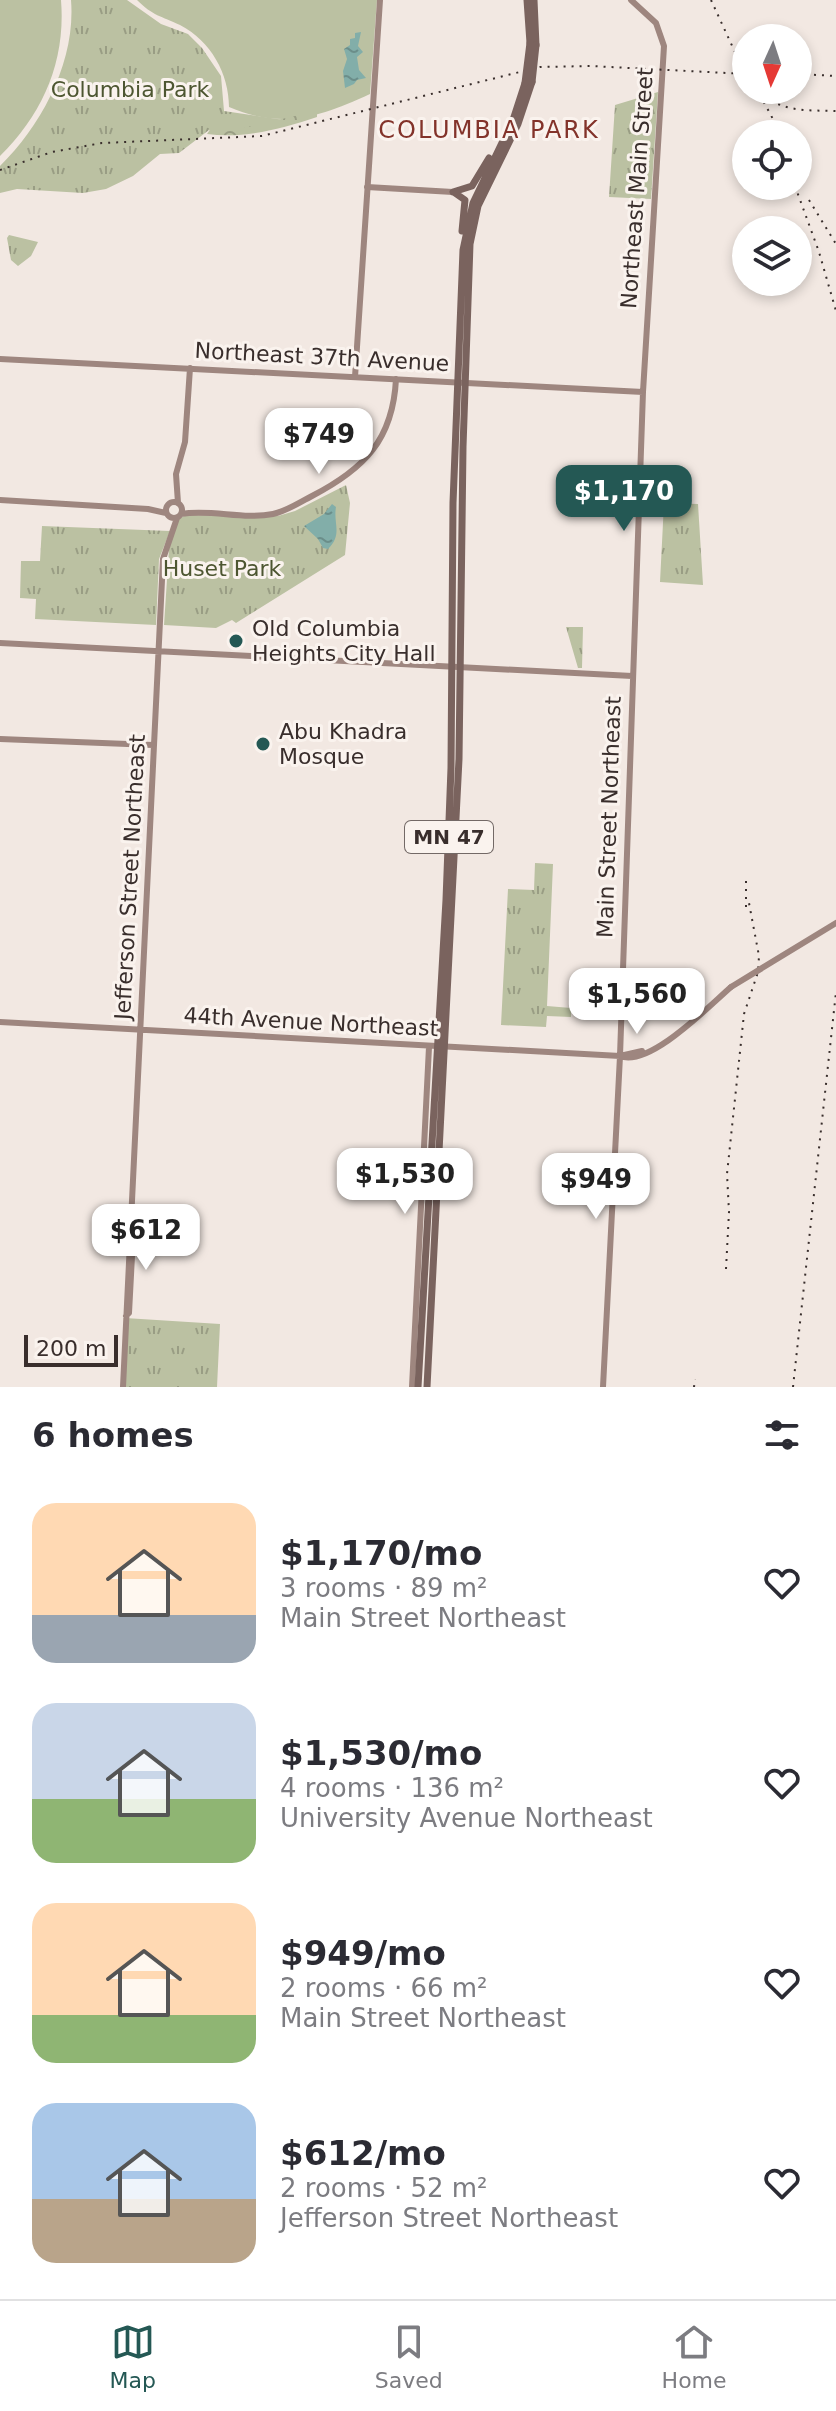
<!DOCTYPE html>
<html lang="en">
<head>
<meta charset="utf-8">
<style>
	body { margin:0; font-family:"DejaVu Sans",sans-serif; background:#f7f7f7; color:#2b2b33; height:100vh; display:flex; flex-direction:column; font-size:30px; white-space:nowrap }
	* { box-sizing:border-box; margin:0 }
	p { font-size:26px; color:#7c7c81 }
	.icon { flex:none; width:44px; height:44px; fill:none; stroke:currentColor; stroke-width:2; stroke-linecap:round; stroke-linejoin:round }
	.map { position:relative; height:1387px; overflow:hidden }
	.panel { display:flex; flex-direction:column; background:#fff; flex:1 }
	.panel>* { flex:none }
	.needle { width:52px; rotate:183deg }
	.buttons { position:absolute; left:732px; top:24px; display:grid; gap:16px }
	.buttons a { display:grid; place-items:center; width:80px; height:80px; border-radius:50%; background:#fff; box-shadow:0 4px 12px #0003; font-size:40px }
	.scale { position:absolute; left:24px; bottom:20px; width:94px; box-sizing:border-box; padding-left:8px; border:4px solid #392e2c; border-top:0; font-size:22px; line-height:28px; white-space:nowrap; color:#392e2c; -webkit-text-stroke:6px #faf3ee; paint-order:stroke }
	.price { position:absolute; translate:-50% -68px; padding:0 18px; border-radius:16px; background:#fff; color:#222; font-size:26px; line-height:52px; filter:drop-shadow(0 2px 4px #0008) }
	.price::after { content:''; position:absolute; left:50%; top:48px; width:24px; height:18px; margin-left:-12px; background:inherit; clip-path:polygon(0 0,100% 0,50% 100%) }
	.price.on { background:#245854; color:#fff }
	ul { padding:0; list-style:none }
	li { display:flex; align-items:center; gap:24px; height:200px; padding:0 32px }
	li span { display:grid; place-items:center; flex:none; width:224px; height:160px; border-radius:24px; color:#555 }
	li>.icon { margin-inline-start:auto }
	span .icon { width:96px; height:96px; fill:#fffc; stroke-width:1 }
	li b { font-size:34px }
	h2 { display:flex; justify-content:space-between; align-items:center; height:96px; padding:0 32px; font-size:34px }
	.tab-bar { display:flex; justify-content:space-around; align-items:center; height:112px; border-top:2px solid #e1e1e2; background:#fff; font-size:22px; color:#7c7c81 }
	.tab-bar a { display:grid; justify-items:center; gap:4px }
	.tab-bar .on { color:#245854 }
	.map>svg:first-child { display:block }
	.grass { fill:#bbc1a2 }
	.forest { fill:url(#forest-crowns) }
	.park { fill:url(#park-tufts) }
	.water { fill:url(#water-ripples) }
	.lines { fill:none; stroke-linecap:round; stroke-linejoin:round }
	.secondary { stroke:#9e867f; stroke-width:6 }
	.primary { stroke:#7a635e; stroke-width:7 }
	.rail { stroke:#392e2c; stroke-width:2; stroke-dasharray:2 6; stroke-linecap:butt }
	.secondary-bridge { stroke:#9e867f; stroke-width:6 }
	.primary-bridge { stroke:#7a635e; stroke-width:7 }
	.poi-dot { fill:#245854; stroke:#faf3ee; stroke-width:3 }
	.labels { text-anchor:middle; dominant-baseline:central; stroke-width:6; stroke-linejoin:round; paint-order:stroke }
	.shield { fill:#faf3ee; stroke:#736966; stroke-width:2 }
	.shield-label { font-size:20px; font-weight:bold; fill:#392e2c }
	.park-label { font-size:22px; fill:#4d5631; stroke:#faf3ee }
	.street-label { font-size:22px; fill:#392e2c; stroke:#faf3ee }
	.poi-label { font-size:22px; fill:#392e2c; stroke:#faf3ee; text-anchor:start }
	.neighbourhood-label { font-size:24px; letter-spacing:2px; fill:#83332a; stroke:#faf3ee }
</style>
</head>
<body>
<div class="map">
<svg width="836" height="1387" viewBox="0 0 836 1387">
	<defs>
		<pattern id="forest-crowns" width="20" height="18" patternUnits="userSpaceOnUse" patternTransform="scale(2)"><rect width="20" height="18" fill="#bbc1a2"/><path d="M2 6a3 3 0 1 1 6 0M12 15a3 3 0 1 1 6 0" fill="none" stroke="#999d84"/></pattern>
		<pattern id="park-tufts" width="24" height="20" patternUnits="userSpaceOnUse" patternTransform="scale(2)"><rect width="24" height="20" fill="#bbc1a2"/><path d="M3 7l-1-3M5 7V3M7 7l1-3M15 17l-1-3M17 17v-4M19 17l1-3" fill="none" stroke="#999d84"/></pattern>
		<pattern id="water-ripples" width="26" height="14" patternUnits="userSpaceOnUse" patternTransform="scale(2)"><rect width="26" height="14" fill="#82aea9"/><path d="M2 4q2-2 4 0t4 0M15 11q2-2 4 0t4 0" fill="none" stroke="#6b8e8a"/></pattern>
	</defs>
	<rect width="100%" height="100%" fill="#f2e8e2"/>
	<path class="grass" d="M0,0h61c5,61 -18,114 -61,156z
		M137,0h240l-7,94c-50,23 -88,36 -141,13 0,-33 -18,-66 -49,-82 -19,-9 -27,-9 -43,-25z"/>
	<path class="forest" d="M313,112l4,1v4c-35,12 -74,22 -110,17l6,-9 64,-5z"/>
	<path class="park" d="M71,0h56l34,24 27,10 14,14 19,28 3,35 60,9 -43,8 -32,2 -30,23 -19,1 -27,22 -27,13 -23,4 -66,-4 -17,4v-27c42,-41 76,-105 71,-166z
		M658,92l-7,107 -42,-2 6,-92z
		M9,235l29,7 -7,14 -13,10 -7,-6 -4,-22z
		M346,485l4,18 -5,52 -109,68 -4,-3 -16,8 -52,-3 5,-76 9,-30 9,-4 91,1 17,-5z
		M664,503l34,1 5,81 -43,-3z
		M42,526l128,5 -11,28 -3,66 -121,-6 1,-20 -16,-1 1,-37h19z
		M566,627h17l-1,41h-4z
		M535,863l18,1 -6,142 24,2v9l-24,-1 -1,11 -45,-2 7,-136 26,1z
		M125,1318l95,6 -3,63h-94z"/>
	<path class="water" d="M361,32l-3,14 5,6 -6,5 2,13 7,8 -9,2 -3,4 -9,4 -2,-17 4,-12 -3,-10 6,-4v-6l5,-1v-5z
		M332,504l4,3c-3,17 7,27 -8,42l-5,-1 -5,-9 -14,-13 20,-12z"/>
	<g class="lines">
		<path class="secondary" d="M367,187l86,5
			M0,359l643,33
			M355,377l25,-377
			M0,500l148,9 18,4
			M166 510a8 8 0 1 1 16 0a8 8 0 1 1-16 0Z
			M178,503l-2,-29 9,-32 5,-74
			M181,514c31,-5 62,6 92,0 14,-3 27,-12 39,-18 52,-27 81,-56 84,-117
			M0,643l632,33
			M0,739l153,6
			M0,1022l620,34c29,12 89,-50 111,-69
			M620,1056l22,-5
			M126,1316l3,-3 4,-76
			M123,1387l40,-828 14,-41
			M412,1387l17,-340
			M603,1387l17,-331 23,-664 21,-346 -8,-23 -25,-23"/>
		<path class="primary" d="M527,0l3,43
			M534,0l2,45
			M453,192l19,-6 17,-28
			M455,193l10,7 -3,31
			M418,1387l28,-487 5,-132 2,-265 10,-253 10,-47 40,-83 12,-37
			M427,1387l32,-628 4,-312 7,-203 8,-38 40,-82 14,-42"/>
		<path class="rail" d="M711,0l35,76
			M798,74l38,2
			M759,90c20,23 49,20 77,21
			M760,95l21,39
			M0,170l52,-18 50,-9 160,-7 278,-69 51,-1 155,8
			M795,186l24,66 17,59
			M809,200l27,44
			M746,881v32
			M726,1269l3,-57 -2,-38 17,-160 14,-42 1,-16 -10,-53
			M694,1387l1,-8
			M793,1387l43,-395"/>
		<path class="secondary-bridge" d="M731,987l105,-64"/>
		<path class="primary-bridge" d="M532,82l4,-37
			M525,83l5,-40"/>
	</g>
	<g class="poi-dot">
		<circle cx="236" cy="641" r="8"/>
		<circle cx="263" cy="744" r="8"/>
	</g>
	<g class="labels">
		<rect class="shield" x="405" y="821" width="88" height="32" rx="6"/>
		<g class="shield-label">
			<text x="449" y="837">MN 47</text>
		</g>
		<g class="park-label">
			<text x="130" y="89">Columbia Park</text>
			<text x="222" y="568">Huset Park</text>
		</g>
		<g class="street-label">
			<text transform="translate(637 188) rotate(-86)">Northeast Main Street</text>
			<text transform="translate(322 357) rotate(3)">Northeast 37th Avenue</text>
			<text transform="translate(609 817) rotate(-88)">Main Street Northeast</text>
			<text transform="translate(130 877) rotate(-87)">Jefferson Street Northeast</text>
			<text transform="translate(311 1022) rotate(3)">44th Avenue Northeast</text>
		</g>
		<g class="poi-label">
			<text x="252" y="628">Old Columbia<tspan x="252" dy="25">Heights City Hall</tspan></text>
			<text x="279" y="731">Abu Khadra<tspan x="279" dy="25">Mosque</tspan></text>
		</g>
		<g class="neighbourhood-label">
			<text x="489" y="130">COLUMBIA PARK</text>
		</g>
	</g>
</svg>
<div class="buttons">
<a><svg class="needle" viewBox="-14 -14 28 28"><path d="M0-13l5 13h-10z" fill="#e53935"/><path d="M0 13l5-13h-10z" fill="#7c7c81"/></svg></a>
<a><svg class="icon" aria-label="locate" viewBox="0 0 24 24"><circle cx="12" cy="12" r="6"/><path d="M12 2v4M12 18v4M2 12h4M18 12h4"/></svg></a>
<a><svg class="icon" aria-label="layers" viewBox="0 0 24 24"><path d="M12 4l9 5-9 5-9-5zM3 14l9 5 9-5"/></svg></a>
</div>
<div class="scale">200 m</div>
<b class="price" style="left:319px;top:476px">$749</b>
<b class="price on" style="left:624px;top:533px">$1,170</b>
<b class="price" style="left:637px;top:1036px">$1,560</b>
<b class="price" style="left:405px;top:1216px">$1,530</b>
<b class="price" style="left:596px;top:1221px">$949</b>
<b class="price" style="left:146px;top:1272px">$612</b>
</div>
<section class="panel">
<h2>6 homes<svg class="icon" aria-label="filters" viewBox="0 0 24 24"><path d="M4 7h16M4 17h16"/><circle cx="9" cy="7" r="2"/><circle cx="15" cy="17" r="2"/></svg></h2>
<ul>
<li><span style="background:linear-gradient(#ffd9b3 70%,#9aa5b1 0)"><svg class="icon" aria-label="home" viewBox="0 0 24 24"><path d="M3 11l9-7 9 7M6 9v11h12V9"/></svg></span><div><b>$1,170/mo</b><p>3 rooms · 89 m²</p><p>Main Street Northeast</p></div><svg class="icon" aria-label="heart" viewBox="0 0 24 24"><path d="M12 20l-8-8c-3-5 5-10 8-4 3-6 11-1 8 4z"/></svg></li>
<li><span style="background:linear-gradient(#c9d6e8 60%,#8fb573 0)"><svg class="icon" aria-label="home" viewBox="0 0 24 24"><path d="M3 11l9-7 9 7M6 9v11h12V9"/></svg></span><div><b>$1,530/mo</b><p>4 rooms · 136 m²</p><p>University Avenue Northeast</p></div><svg class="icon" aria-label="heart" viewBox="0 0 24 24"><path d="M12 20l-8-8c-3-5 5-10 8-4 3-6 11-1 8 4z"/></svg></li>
<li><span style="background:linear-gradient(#ffd9b3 70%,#8fb573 0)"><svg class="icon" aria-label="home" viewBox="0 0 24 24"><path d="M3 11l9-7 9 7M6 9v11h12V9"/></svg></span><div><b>$949/mo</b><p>2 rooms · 66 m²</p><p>Main Street Northeast</p></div><svg class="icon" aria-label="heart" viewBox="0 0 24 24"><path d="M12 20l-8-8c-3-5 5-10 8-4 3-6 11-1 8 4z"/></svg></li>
<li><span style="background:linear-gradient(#a9c7e8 60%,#b9a48a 0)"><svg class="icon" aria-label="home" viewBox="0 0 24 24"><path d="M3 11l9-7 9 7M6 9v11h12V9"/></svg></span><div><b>$612/mo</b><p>2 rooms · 52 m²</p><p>Jefferson Street Northeast</p></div><svg class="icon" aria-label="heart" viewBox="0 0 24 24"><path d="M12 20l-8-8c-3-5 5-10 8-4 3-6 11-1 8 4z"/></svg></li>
</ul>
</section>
<nav class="tab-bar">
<a class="on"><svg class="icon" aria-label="map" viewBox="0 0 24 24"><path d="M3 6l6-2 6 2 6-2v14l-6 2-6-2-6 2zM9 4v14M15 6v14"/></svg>Map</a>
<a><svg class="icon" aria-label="saved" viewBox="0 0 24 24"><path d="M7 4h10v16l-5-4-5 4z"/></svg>Saved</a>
<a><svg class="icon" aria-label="home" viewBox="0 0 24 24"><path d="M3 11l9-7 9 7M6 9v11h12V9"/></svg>Home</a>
</nav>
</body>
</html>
